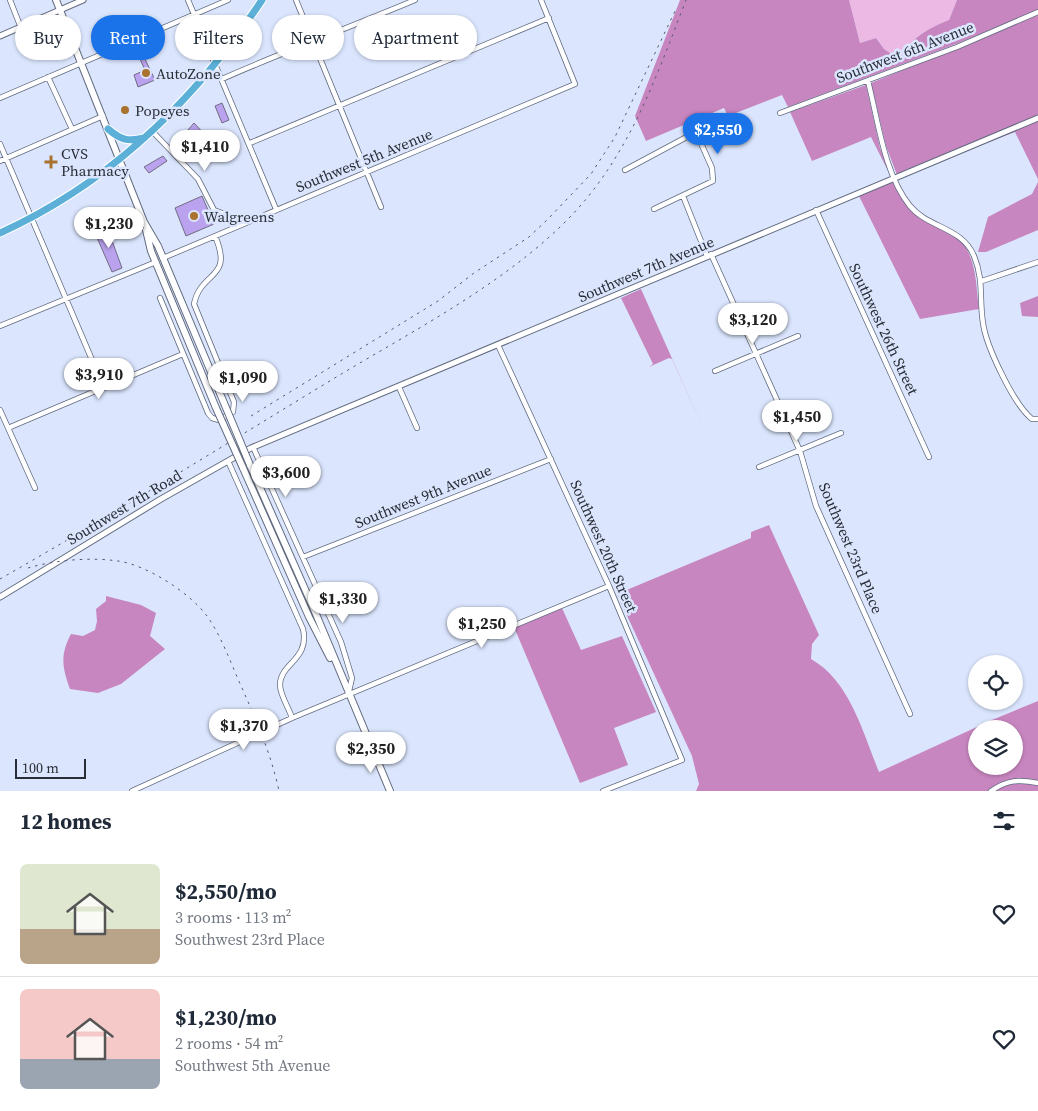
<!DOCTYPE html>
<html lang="en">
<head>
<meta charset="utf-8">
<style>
	body { margin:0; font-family:"Source Serif 4",serif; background:#f2f2f3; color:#1f2937; height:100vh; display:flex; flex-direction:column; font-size:19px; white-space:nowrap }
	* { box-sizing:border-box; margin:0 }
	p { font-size:16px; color:#747a83 }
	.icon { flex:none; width:28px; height:28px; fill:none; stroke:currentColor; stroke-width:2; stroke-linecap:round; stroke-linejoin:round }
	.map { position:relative; height:791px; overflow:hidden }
	.details { display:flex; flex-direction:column; background:#fff; flex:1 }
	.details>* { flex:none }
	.banner { position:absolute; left:15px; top:15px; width:500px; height:45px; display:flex; gap:10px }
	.tools { position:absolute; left:968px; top:655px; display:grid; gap:10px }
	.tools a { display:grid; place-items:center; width:55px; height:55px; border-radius:50%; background:#fff; box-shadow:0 1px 4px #0004; font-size:25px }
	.scale { position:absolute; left:15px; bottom:12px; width:71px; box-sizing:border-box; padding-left:5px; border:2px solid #292d36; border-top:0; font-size:14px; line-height:18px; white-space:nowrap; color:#292d36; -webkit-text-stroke:4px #dbe6fe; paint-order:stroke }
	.price { position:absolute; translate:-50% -42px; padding:0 11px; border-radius:18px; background:#fff; color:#222; font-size:16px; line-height:32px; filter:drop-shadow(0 1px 2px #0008) }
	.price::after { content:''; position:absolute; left:50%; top:30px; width:15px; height:11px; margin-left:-8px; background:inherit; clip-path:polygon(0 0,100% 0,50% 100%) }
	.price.active { background:#1a73e8; color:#fff }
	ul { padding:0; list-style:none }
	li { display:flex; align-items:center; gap:15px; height:125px; padding:0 20px }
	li+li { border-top:1px solid #e0e1e3 }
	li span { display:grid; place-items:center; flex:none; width:140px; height:100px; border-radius:8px; color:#555 }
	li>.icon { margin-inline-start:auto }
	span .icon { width:60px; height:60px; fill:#fffc; stroke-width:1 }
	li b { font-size:21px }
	h2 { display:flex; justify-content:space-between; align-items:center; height:60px; padding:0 20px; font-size:21px }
	.tag { padding:0 18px; border-radius:22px; background:#fff; box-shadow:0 1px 4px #0004; font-size:18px; line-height:45px }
	.tag.active { background:#1a73e8; color:#fff }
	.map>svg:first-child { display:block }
	.green { fill:#ecb9e5 }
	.forest { fill:#c886c0; fill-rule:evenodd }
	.building { fill:#baa2ee; stroke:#726c82 }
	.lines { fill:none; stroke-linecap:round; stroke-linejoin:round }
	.minor-casing { stroke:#616a7f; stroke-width:6 }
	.tertiary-casing { stroke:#616a7f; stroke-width:7 }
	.secondary-casing { stroke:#616a7f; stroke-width:8 }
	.trunk-casing { stroke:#fff; stroke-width:9 }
	.minor { stroke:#fff; stroke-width:4.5 }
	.tertiary { stroke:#fff; stroke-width:5 }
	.secondary { stroke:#fff; stroke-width:6 }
	.trunk { stroke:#5cb0d8; stroke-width:7 }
	.rail { stroke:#545a67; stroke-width:1; stroke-dasharray:2.5 5; stroke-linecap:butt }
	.secondary-bridge-casing { stroke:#616a7f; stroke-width:8; stroke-linecap:butt }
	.secondary-bridge { stroke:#fff; stroke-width:6 }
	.poi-dot { fill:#a9722e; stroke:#dbe6fe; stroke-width:2 }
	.labels { text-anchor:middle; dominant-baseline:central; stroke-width:5; stroke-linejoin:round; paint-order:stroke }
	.street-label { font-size:15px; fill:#292d36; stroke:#dbe6fe }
	.poi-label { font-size:15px; fill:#292d36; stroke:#dbe6fe; text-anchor:start }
</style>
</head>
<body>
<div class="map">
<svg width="1038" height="791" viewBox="0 0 1038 791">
	<rect width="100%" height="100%" fill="#dbe6fe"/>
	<path class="green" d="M849,0h108l-8,20c-13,5 -25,11 -35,20 -6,6 -7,14 -15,19l-15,-10 -8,-11 -16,5z"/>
	<path class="forest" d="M680,0h169l11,43 16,-5 8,11 15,10c8,-5 9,-13 15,-19 10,-9 22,-15 35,-20l8,-20h81v10l-82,34 -168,63 -6,-12 -54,21 -4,-8 -78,33 -11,-25z
		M1038,15v100l-141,60 -11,-29 -15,-63z
		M866,85l14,63 11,29 -20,-40 -59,24 -22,-49z
		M1038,120v59l-23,-47 -55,21z
		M894,181c7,13 14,30 27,38 13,9 33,12 43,26 13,18 12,43 15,64l-59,10 -61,-123z
		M1038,182v48l-52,22h-8l10,-35 44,-23z
		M641,289l67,150 -36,-80 -3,-1 -20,9 4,-3 -32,-66z
		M1038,296v21l-16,-1 -2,-13z
		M769,525l50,110 -7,9 -1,15c39,22 52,74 68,113l113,-52 46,-19v90h-342l3,-7 -7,-28 -75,-162 134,-56v-6zM976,729h38v37h-38z
		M106,596l35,9 15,8 -6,23 15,13 -44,35 -23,9 -28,-4c-8,-22 -10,-34 1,-55l12,2 12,-6 2,-9 -1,-12 10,-8z
		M562,608l19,42 41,-14 34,76 -42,16 14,37 -48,18 -66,-156z"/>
	<path class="building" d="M144,57l11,23 -17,7 -4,-12 11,-5 -5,-11z
		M222,103l7,17 -7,3 -7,-17z
		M194,123l13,14 -6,6 -13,-13z
		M163,156l4,5 -18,12 -5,-6z
		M202,196l12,28 -28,12 -11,-28z
		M107,227l15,41 -10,4 -17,-39z"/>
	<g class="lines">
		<g class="minor-casing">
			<path id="minor" d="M10,0l11,28
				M188,0l88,209
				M296,0l85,207
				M48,77l24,52
				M222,79c63,-28 129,-52 193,-79
				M868,81c10,39 16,93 42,125 18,22 52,21 64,50 10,24 5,43 9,67 3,23 31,82 49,96h6
				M0,98l228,-98
				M780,113l177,-66 81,-35
				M152,131l46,48 16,31 13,5 6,13
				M250,143l299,-125
				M0,144l104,244
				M0,161l103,-45
				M625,170l71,-38 16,36 1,13 -59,28
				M683,196l24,60
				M816,210l113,247
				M711,254l89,197 16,55 94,208
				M163,258l412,-174 -34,-84
				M982,281l56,-19
				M160,298l48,115 4,5 7,2 14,-8 1,-10 -40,-98c7,-34 40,-24 21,-68
				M0,326l156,-64
				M498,345l111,241 73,174 -79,31
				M715,371l83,-35
				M399,387l18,41
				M0,410l35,78
				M8,428l175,-74
				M253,447l88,195 11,36 -3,13
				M228,461l75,168c7,31 -23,34 -23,56 0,10 9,23 12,33
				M759,467l82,-34
				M303,557l248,-98
				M132,791l160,-73 317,-132
				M991,791c16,-11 28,-12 47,-8"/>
		</g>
		<g class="tertiary-casing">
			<path id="tertiary" d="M0,36l83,-36
				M0,597l161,-98 90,-51 787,-330"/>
		</g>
		<g class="secondary-casing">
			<path id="secondary" d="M56,0l88,222 14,24 66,157
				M146,230l5,21 65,157
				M250,465l66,149 74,177
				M243,468l66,149 21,41"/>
		</g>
		<g class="trunk-casing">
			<path id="trunk" d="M108,129c13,11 20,13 36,9
				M0,233c110,-50 196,-134 262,-233"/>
		</g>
		<use href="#minor" class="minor"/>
		<use href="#tertiary" class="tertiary"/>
		<use href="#secondary" class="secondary"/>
		<use href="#trunk" class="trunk"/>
		<path class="rail" d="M251,416l187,-115 36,-28 55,-36 19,-18 43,-45 24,-37 61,-128
			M28,568c27,-8 62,-11 90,-7 29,4 72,32 89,55 15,21 24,48 35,72 15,34 29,66 37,103
			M0,579c114,-65 226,-135 338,-203 83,-50 187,-103 249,-178 48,-59 72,-128 99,-198"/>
		<g class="secondary-bridge-casing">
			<path id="secondary-bridge" d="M224,403l26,62
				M216,408l27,60"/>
		</g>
		<use href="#secondary-bridge" class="secondary-bridge"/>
	</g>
	<g class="poi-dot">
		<circle cx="146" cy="73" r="5"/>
		<circle cx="125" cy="110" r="5"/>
		<path d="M48.5 154.5h5v5h5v5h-5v5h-5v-5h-5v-5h5z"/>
		<circle cx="194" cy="216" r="5"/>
	</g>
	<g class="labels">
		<g class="street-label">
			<text transform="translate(905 52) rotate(-21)">Southwest 6th Avenue</text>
			<text transform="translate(364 160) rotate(-22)">Southwest 5th Avenue</text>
			<text transform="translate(646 269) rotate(-23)">Southwest 7th Avenue</text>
			<text transform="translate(884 329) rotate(65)">Southwest 26th Street</text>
			<text transform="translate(423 496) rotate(-22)">Southwest 9th Avenue</text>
			<text transform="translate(124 507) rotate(-31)">Southwest 7th Road</text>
			<text transform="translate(604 546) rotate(66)">Southwest 20th Street</text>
			<text transform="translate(851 548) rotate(67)">Southwest 23rd Place</text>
		</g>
		<g class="poi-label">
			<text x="156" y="73">AutoZone</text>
			<text x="135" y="110">Popeyes</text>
			<text x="61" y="153">CVS<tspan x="61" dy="17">Pharmacy</tspan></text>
			<text x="204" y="216">Walgreens</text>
		</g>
	</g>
</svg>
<div class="tools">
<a><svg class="icon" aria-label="locate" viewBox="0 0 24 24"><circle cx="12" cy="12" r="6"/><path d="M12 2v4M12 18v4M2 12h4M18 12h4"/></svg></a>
<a><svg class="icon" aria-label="layers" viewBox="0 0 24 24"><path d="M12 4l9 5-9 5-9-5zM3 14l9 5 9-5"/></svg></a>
</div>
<div class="scale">100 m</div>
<b class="price active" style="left:718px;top:155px">$2,550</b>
<b class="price" style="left:205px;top:172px">$1,410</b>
<b class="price" style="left:109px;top:249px">$1,230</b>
<b class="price" style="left:753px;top:345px">$3,120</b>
<b class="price" style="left:99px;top:400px">$3,910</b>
<b class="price" style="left:243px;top:403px">$1,090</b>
<b class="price" style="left:797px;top:442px">$1,450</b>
<b class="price" style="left:286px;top:498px">$3,600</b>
<b class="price" style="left:343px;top:624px">$1,330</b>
<b class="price" style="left:482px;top:649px">$1,250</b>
<b class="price" style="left:244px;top:751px">$1,370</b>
<b class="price" style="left:371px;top:774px">$2,350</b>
<div class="banner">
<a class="tag">Buy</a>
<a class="tag active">Rent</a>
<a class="tag">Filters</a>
<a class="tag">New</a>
<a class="tag">Apartment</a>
</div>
</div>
<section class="details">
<h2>12 homes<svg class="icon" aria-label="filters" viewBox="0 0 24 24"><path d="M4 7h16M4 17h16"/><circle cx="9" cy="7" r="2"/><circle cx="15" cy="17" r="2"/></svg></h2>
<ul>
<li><span style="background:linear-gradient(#dfe7d0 65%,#b9a48a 0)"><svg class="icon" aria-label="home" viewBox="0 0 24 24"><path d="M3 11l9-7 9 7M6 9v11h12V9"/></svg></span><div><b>$2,550/mo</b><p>3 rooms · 113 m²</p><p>Southwest 23rd Place</p></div><svg class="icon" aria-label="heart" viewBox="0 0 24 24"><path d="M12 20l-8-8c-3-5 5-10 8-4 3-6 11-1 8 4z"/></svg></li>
<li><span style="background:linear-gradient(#f6c9c9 70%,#9aa5b1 0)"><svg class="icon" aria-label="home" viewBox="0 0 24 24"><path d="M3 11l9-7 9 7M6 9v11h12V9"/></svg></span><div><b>$1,230/mo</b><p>2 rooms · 54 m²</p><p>Southwest 5th Avenue</p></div><svg class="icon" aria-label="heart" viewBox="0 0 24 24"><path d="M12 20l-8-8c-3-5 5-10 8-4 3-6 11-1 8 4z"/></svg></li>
</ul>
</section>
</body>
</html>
